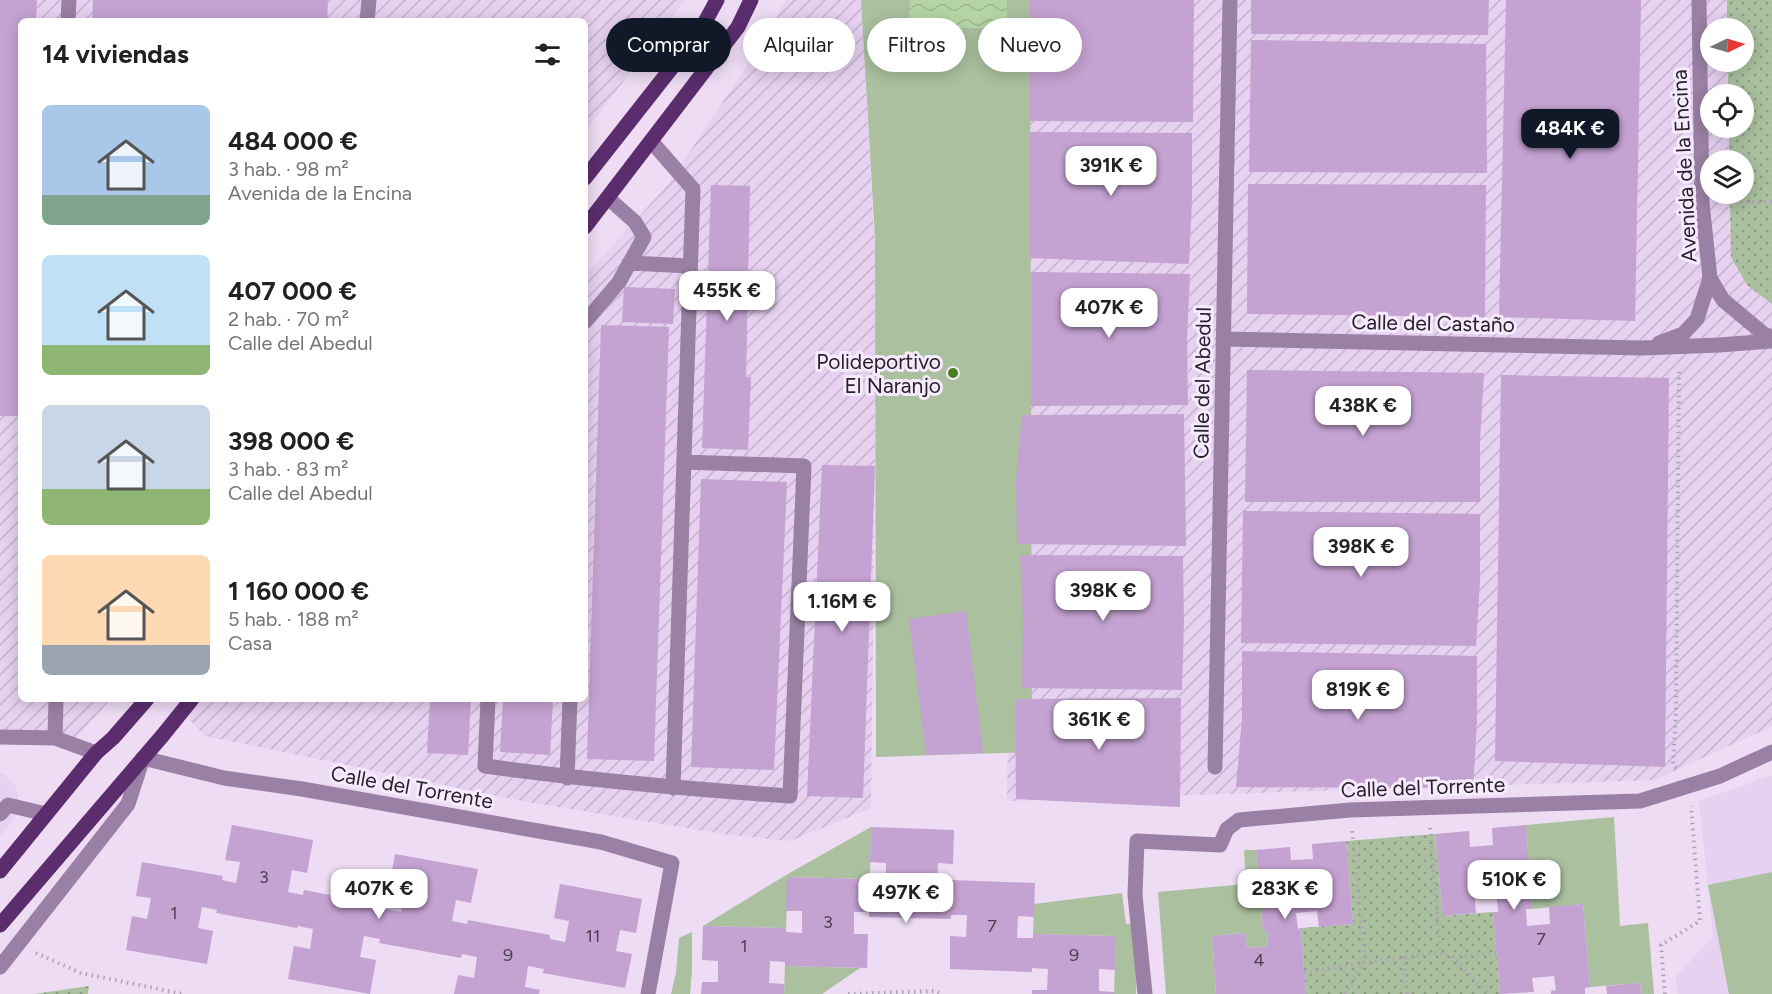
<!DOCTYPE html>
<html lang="es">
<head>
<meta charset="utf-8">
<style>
	body { margin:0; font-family:Figtree,sans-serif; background:#f2f2f2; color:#202124; height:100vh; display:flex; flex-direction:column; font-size:22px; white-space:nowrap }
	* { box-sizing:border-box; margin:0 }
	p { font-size:20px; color:#757577 }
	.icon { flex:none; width:33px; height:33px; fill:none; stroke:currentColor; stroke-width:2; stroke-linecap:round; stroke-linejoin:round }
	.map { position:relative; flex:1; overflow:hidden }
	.side { position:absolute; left:18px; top:18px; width:570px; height:684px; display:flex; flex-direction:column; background:#fff; border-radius:9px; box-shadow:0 3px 15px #0003 }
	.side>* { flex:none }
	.top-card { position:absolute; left:606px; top:18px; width:570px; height:54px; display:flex; gap:12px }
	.needle { width:39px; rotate:85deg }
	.controls { position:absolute; left:1700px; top:18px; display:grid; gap:12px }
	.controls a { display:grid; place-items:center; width:54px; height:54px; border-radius:50%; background:#fff; box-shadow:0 3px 15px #0003; font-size:30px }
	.price { position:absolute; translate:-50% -51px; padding:0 14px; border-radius:12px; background:#fff; color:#222; font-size:20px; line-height:39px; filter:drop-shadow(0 2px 3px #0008) }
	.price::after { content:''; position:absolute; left:50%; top:36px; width:18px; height:14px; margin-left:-9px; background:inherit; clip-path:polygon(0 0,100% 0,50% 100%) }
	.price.selected { background:#111827; color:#fff }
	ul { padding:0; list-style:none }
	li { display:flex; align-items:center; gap:18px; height:150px; padding:0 24px }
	li span { display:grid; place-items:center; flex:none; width:168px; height:120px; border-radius:9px; color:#555 }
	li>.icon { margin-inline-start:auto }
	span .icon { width:72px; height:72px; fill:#fffc; stroke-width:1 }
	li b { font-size:26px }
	h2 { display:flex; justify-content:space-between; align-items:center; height:72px; padding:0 24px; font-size:26px }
	.pill { padding:0 21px; border-radius:27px; background:#fff; box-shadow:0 3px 15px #0003; font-size:21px; line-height:54px }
	.pill.selected { background:#111827; color:#fff }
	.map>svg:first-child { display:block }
	.built { fill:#e6d1f0 }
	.industrial { fill:url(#industrial-furrows); fill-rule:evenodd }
	.green { fill:#aac09f }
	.park { fill:url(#park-dots) }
	.water { fill:url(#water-waves) }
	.building { fill:#c4a2d2 }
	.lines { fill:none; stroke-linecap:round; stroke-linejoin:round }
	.path { stroke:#aea1b4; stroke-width:4; stroke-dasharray:1.5 4.5; stroke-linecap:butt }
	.minor { stroke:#9a80a4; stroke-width:15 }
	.major { stroke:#5b2d6d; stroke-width:15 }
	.poi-dot { fill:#49821d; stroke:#f8eafe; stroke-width:2 }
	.labels { text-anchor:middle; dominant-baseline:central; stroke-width:6; stroke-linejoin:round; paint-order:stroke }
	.number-label { font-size:18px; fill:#4e4154 }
	.street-label { font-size:21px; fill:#27212a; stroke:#f8eafe }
	.poi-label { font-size:21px; fill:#27212a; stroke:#f8eafe; text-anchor:end }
</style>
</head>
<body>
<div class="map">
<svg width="1772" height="994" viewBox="0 0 1772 994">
	<defs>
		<pattern id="industrial-furrows" width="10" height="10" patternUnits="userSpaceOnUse" patternTransform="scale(1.5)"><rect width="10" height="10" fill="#e6d1f0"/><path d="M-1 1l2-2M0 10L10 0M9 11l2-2" fill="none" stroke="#c5b3ce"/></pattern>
		<pattern id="park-dots" width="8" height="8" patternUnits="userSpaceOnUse" patternTransform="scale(1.5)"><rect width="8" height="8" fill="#aac09f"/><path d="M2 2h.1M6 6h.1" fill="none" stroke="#8a9c82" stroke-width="1.8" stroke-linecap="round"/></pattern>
		<pattern id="water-waves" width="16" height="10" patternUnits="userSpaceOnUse" patternTransform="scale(1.5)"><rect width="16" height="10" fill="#b5d6a4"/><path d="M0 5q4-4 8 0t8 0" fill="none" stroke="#9cb78d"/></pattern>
	</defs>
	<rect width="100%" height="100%" fill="#eddcf4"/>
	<path class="built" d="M0,772l6,3 9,10 3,9 1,10 -3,12 -16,20z
		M1772,775v219h-95l-1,-18 37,-40 -14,-135z"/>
	<path class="industrial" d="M0,0h685l-100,132v-111h-564v678h90l-35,39 -76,-7z
		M786,0h75l14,251v215l-4,342 -80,33 -61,-6 -203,-33 -322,-66 -23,-24 13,-13h390v-424l81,-88 101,-151z
		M1016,0h756v726l-117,54 -648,21zM1710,28h33v34h-33zM1710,94h33v34h-33zM1710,160h33v34h-33z"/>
	<path class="green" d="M861,0h169l2,752 -156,5 -1,-519z
		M1614,817l6,109 28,-3 6,71h-13l-1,-11 -50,4 -7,-83 -51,5 -6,-84z
		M871,827l-1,52 -82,-2 -2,51 -83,-2 83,-51z
		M1244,850h12l7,81h4l1,15 -21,2 -2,-15 -33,3 4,58h-50l-8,-102 88,-8z
		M1772,872v122h-43l-21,-109z
		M1122,893l4,31 11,-1 -1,71h-22l2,-58 -83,-2 1,-30z
		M692,932v39l-2,23h-19l5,-21 3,-35z
		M785,966l75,2 -38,26h-38z"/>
	<path class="park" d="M1727,0h45v304l-25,-19 -16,-28 -1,-63h13v-34h-14v-32h14v-34h-15v-32h15v-34h-16z
		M1435,834l8,82 50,-4 7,82h-194l-5,-66 52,-4 -7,-83z
		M89,986l-1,8h-54z"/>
	<path class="water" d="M910,0h97v28h-98z"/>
	<path class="building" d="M0,0h37l-1,21h-15v395h-21z
		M93,0h235l-1,21h-235z
		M1030,0h164l-1,122 -163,-1z
		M1251,0h238l-1,35 -237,-1z
		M1506,0h135l-6,321 -136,-4z
		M1251,40l235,4 1,129 -238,-1z
		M1030,132l162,1v66l-3,65 -159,-6z
		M1248,184l238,1 -1,132 -238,-3z
		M711,185l39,1 -4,192 5,-1 -3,73 -46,-2z
		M1031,272l159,2 -3,65 1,66 -157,1z
		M624,287l51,2 -2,35 -51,-2z
		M601,325l68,2 -15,434 -67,-2z
		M1247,370l237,3 -4,68v61h-235z
		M1501,375l168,3 -4,389 -170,-6z
		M1184,414l2,132 -169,-2 -1,-65 6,-64z
		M822,465l53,1 -12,332 -56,-2z
		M701,479l86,3 -13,288 -83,-3z
		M1243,511l237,3v67l-4,65 -235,-3z
		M1020,555l163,1 1,66 -2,68 -160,-2 1,-70z
		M966,611l17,142 -57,2 -17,-136z
		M1242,651l235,5v65l-4,67 -237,-1 6,-69z
		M1181,698l-1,109 -164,-8 -1,-100z
		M430,699h41l-3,56 -41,-2z
		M503,699h50l-3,56 -50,-3z
		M232,825l81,15 -6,33 -15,-3 -4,22 15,3 1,-5 82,16 -1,3 16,3 3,-21 -15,-3 6,-34 83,15 -7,34 -15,-3 -4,21 15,3 1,-4 82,15v4l15,3 4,-21 -15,-3 6,-34 82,15 -6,34 -16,-3 -4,21 16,3 -7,34 -82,-15 1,-4 -16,-3 -3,21 15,3 -1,4h-85l4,-19 16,3 3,-21 -15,-3 -1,4 -82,-15 1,-4 -16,-3 -4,21 16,3 -6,34 -82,-15 6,-33 16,3 3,-20 -15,-3 -1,2 -81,-15 1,-3 -15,-3 -4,21 15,3 -6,33 -81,-14 6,-34 15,3 4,-21 -15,-2 6,-34 81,14 -1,4 14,3 4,-21 -15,-2z
		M1526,825l6,84h-6l1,17 23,-2 -1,-17 34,-3 7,83 -5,1v6h-34v-3l5,-1 -2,-14 -22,2 2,14 -34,2 -7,-82h5l-1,-15 -22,2 1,14 -33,3 -8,-82 34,-3 1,16 23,-2 -1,-17z
		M871,827l83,3 -1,34 -15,-1 -1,21 15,1v-5l83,3 -1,34 -16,-1 -1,22h16v-4l83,2 -1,34 -16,-1v22l15,1v2h-82v-4h15l1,-21 -16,-1v4l-82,-3v-33l16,1 1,-22h-16v4l-82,-2v-5h-15v22h14l-1,34 -82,-2v-4l-15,-1 -1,22 15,1v10h-83l1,-12h16v-21l-16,-1 1,-34 83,2v4l16,1v-22h-16l1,-34 83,2v4l16,1v-21l-16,-1z
		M1346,841l7,83 -34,3 -2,-16 -21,2 2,16 3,-1 5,66h-90l-4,-58 33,-3 2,15 21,-2 -1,-15h-4l-7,-81 34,-3 1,13 22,-1 -1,-15z
		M1640,983l1,11h-34l-1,-8z"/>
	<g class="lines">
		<path class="path" d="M1722,202h50
			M1676,768l-3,-3 3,-56 3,-340
			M1430,828l10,125
			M36,953l45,20 102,21
			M1404,957l3,37
			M1453,957l43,-4
			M1304,973l61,-11 -13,-132
			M848,994l86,-3 7,3
			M1345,994l20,-32 75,-9 13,4 35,37
			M1665,994l-4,-49 39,-24 -9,-115"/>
		<path class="minor" d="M1699,0l3,203 8,75 13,22 42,35 7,2
			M68,21l1,-21
			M367,21l2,-21
			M651,141l42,48 -20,599
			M629,263l61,3
			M585,322l34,-40 25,-45 -9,-15 -27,-24
			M1223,339l419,9 77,-3 53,-4
			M1659,343l24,-9 14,-15 13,-41
			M488,699l-3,67c102,14 203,23 305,30l14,-330 -120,-4
			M0,737l55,1 41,15
			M55,738l1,-39
			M1215,767l15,-767
			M567,778l3,-79
			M0,814l8,-9 38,9
			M0,967l128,-163 15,-46 81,20 78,11 299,53 71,21 -24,131
			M1145,994l-10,-99 2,-54 83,4 7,-16 12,-9 111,-10 290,-9 80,-25 52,-24"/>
		<path class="major" d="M585,178l114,-145 18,-33
			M585,227l153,-200 13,-27
			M0,871l96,-118 17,-15 34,-39
			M0,925l163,-190 29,-36"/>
	</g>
	<circle class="poi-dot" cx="953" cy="373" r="6"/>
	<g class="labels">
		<g class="number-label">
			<text x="264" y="877">3</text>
			<text x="174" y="913">1</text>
			<text x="828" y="922">3</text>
			<text x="992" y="926">7</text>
			<text x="593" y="936">11</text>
			<text x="1541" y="939">7</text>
			<text x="744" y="946">1</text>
			<text x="508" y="955">9</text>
			<text x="1074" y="955">9</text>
			<text x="1259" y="960">4</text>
		</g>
		<g class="street-label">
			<text transform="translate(1684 166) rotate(-93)">Avenida de la Encina</text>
			<text transform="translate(1433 323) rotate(1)">Calle del Castaño</text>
			<text transform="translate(1202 383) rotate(-89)">Calle del Abedul</text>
			<text transform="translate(412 787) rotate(10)">Calle del Torrente</text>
			<text transform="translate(1423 787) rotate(-2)">Calle del Torrente</text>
		</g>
		<g class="poi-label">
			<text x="941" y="361">Polideportivo<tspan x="941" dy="24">El Naranjo</tspan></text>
		</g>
	</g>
</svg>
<div class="controls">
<a><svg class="needle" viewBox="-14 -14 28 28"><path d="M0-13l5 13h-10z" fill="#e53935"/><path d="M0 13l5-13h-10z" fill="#757577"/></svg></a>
<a><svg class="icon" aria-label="locate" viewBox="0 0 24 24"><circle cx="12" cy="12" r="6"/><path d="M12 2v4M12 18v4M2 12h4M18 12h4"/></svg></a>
<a><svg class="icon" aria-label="layers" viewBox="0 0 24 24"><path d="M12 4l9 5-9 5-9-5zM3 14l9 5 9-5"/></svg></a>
</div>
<b class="price selected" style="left:1570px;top:160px">484K €</b>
<b class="price" style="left:1111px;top:197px">391K €</b>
<b class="price" style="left:727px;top:322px">455K €</b>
<b class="price" style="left:1109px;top:339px">407K €</b>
<b class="price" style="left:1363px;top:437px">438K €</b>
<b class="price" style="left:1361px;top:578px">398K €</b>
<b class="price" style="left:1103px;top:622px">398K €</b>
<b class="price" style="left:842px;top:633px">1.16M €</b>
<b class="price" style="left:1358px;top:721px">819K €</b>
<b class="price" style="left:1099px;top:751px">361K €</b>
<b class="price" style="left:1514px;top:911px">510K €</b>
<b class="price" style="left:379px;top:920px">407K €</b>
<b class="price" style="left:1285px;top:920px">283K €</b>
<b class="price" style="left:906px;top:924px">497K €</b>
<div class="top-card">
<a class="pill selected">Comprar</a>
<a class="pill">Alquilar</a>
<a class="pill">Filtros</a>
<a class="pill">Nuevo</a>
</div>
<section class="side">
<h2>14 viviendas<svg class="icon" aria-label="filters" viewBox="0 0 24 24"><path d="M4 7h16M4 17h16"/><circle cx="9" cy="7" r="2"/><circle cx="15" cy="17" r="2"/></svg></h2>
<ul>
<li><span style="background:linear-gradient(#a9c7e8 75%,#7fa58c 0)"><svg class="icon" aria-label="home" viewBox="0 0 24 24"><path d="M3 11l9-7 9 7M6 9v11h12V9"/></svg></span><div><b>484 000 €</b><p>3 hab. · 98 m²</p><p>Avenida de la Encina</p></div></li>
<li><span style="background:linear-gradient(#bfe0f5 75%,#8fb573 0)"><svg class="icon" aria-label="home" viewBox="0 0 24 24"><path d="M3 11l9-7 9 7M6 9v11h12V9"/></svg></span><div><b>407 000 €</b><p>2 hab. · 70 m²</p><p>Calle del Abedul</p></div></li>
<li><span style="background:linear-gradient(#c9d6e8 70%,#8fb573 0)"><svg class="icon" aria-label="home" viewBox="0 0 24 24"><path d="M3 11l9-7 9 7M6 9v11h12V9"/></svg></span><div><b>398 000 €</b><p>3 hab. · 83 m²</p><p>Calle del Abedul</p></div></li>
<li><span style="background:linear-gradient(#ffd9b3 75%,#9aa5b1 0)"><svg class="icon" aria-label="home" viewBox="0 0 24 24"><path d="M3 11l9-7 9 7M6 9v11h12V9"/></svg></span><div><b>1 160 000 €</b><p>5 hab. · 188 m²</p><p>Casa</p></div></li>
</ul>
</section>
</div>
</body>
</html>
